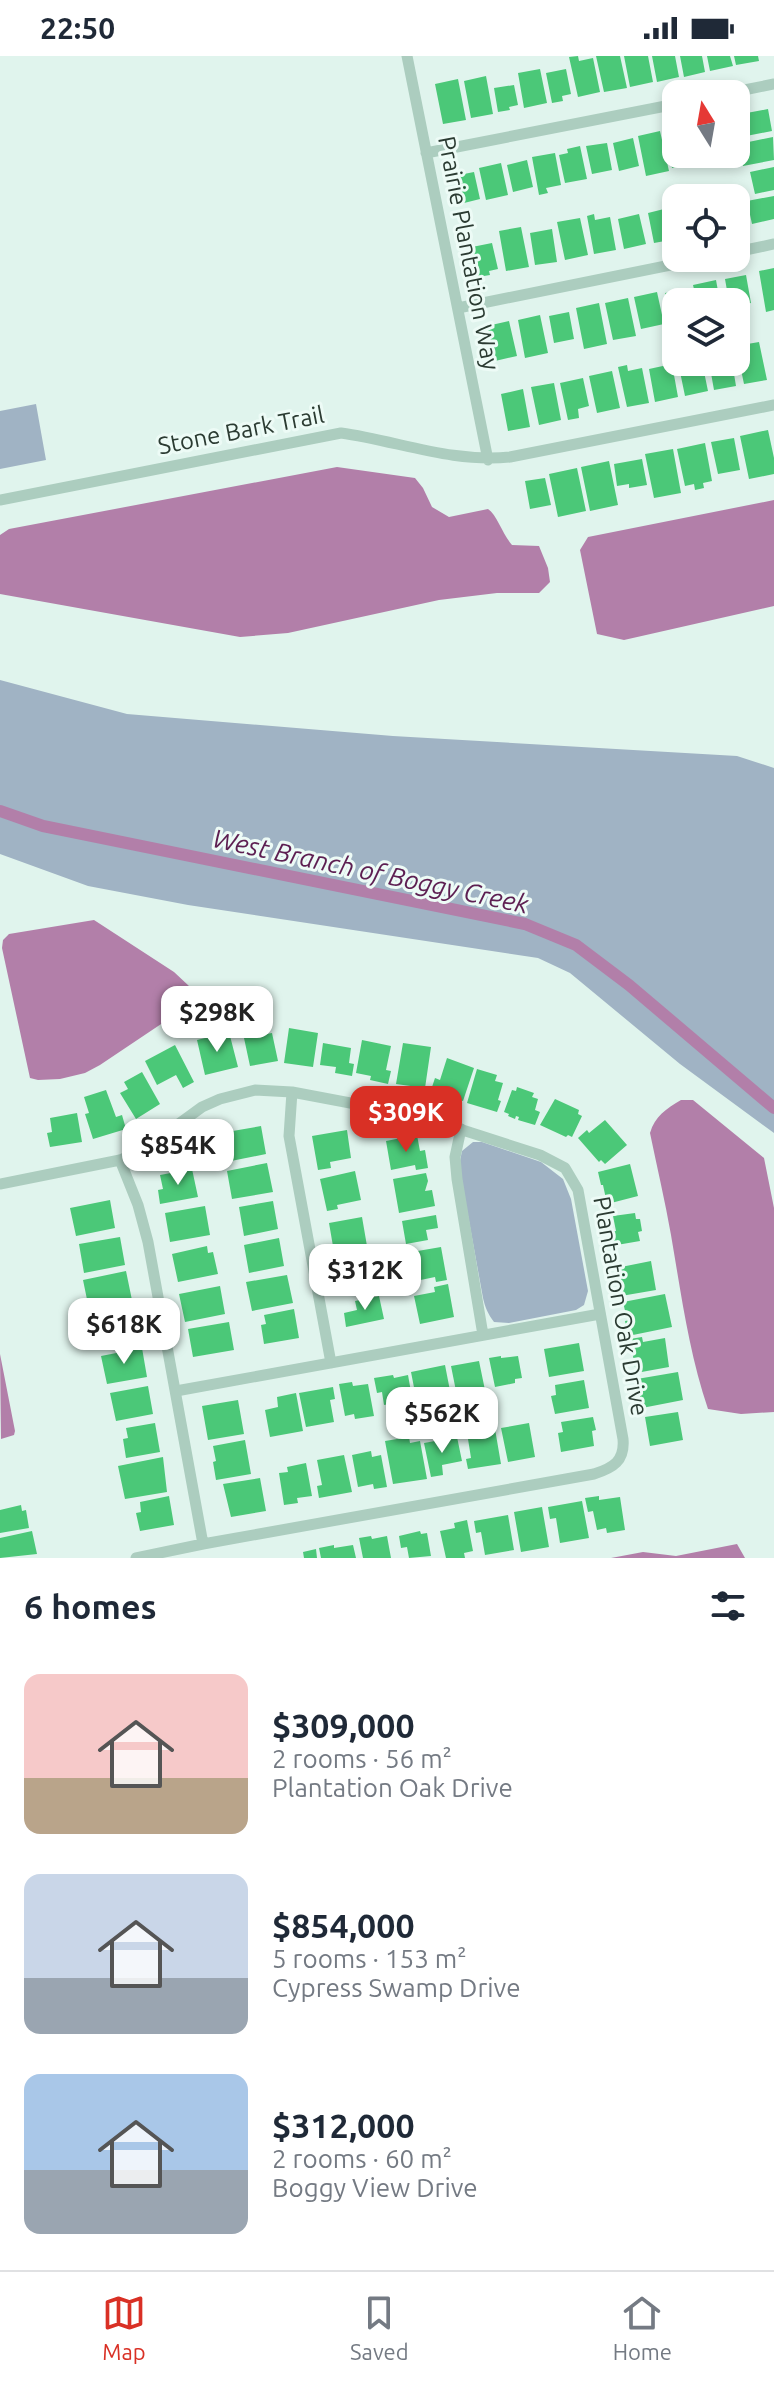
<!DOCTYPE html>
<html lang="en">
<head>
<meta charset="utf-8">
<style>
	body { margin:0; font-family:Ubuntu,sans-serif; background:#f2f2f3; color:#1f2937; height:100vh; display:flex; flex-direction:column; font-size:30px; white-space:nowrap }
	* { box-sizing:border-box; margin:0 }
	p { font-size:26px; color:#747a83 }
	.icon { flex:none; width:44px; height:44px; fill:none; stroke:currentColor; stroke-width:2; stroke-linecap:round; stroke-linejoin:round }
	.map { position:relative; height:1502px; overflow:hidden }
	.sheet { display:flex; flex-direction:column; background:#fff; flex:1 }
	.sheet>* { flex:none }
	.needle { width:52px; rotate:349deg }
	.controls { position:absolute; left:662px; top:24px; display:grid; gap:16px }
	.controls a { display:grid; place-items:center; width:88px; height:88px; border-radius:16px; background:#fff; box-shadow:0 4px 12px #0003; font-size:40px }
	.price { position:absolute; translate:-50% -68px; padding:0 18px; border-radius:16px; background:#fff; color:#222; font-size:26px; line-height:52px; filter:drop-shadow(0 2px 4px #0008) }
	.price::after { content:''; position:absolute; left:50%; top:48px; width:24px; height:18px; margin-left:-12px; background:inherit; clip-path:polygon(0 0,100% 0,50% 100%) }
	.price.active { background:#d93025; color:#fff }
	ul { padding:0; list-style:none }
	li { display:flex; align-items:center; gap:24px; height:200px; padding:0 24px }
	li span { display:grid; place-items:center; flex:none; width:224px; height:160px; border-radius:16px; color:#555 }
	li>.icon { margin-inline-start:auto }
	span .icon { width:96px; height:96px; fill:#fffc; stroke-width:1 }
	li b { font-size:34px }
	h2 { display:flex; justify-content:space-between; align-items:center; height:96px; padding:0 24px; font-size:34px }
	.status { display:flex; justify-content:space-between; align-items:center; height:56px; padding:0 40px; background:#fff; direction:ltr }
	.status svg { height:22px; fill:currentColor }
	.tab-bar { display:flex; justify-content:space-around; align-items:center; height:112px; border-top:2px solid #e0e1e3; background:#fff; font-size:22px; color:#747a83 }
	.tab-bar a { display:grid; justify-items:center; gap:4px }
	.tab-bar .active { color:#d93025 }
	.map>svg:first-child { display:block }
	.green { fill:#a0b3c4 }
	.water { fill:#b27fa9 }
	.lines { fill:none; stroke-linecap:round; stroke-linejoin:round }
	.canal { stroke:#b27fa9; stroke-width:12 }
	.building { fill:#4bc878 }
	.minor { stroke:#accdbf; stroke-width:11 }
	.labels { text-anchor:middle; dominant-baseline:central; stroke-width:6; stroke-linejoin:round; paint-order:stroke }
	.street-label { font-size:24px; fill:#2b3b32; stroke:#edfbf6 }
	.water-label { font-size:26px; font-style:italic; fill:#5d1f52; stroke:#edfbf6 }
</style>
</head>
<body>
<div class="status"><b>22:50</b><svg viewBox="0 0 49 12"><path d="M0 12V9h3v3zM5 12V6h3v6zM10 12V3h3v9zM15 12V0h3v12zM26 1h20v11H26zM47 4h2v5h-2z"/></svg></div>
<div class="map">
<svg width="774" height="1502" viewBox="0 0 774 1502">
	<rect width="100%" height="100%" fill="#e0f4ed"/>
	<path class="green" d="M36,348l10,56 -46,9v-58z
		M0,624l127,34 266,22 344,20 37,12v365l-94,-69 -110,-91 -32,-15 -350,-53 -100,-19 -88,-32z
		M473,1086h9l59,20 22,17 8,20 17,92 -4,14 -8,5 -67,13 -15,-1c-6,-8 -9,-15 -11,-24l-24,-132 3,-15z"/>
	<path class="water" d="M337,411l78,11 8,10 9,19 17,10 39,-8c9,6 15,26 24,36l27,1 9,22 2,14 -11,11h-42l-58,7 -151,33 -48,4 -240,-43v-59l9,-6z
		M774,444v106l-150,34 -27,-6 -17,-84 8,-13z
		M94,864l80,52 15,14 1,8 -8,16 -82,55 -15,8 -25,6 -22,1 -8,-2 -28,-130 1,-8 6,-6z
		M681,1044h12l71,58 10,50v204l-33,2 -33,-5c-19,-56 -27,-116 -37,-174 -6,-34 -14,-68 -21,-102 5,-17 16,-24 31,-33z
		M0,1298l15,77 -1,4 -13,4z
		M737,1488l8,14h-134l32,-6 33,4z"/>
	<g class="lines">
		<path class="canal" d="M0,755l43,15 482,98 51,21 53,40 145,123"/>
	</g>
	<path class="building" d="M578,0l1,5 14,-3 7,34 -22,5 -9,-40z
		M596,0h24l7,32 -23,4z
		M624,0h24l5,26 -23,5z
		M652,0h23l4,21 -22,5z
		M680,0h22l3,16 -21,5z
		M707,0h23l3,10 -23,5z
		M734,0h24l1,5 -23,4z
		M540,13l7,34 -23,5 -6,-35z
		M566,13l5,25 -9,2 1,5 -11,2 -6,-30z
		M486,20l7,38 -22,4 -7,-37z
		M458,23l8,41 -23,4 -8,-40z
		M514,29l4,20 -9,2 1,3 -12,2 -4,-24z
		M768,53l4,22 -36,7v-23z
		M676,72v26h17l2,10 -23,4 -8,-37z
		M660,75l9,40 -23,5 -8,-40z
		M773,81l1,23 -31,6 -4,-22z
		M633,82l6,28 -20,5 -6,-28z
		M607,87l5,27 -20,4 -6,-28z
		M580,90l7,33 -22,4 -6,-28 9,-2 -1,-4z
		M555,97l6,32 -15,3 2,5 -9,2 -7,-38z
		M527,104l6,27 -20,5 -6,-27z
		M501,107l7,32 -22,5 -7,-32z
		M774,111v23l-19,4 -5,-22z
		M474,116l6,27 -20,5 -6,-28z
		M725,130l3,12h-24l-1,-8z
		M774,140v23l-22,5 -5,-23z
		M668,152l5,26 -9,2 1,5 -11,2 -6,-30z
		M594,158l1,6 15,-3 6,33 -22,4 -7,-38z
		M639,158l7,30 -22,5 -6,-30z
		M580,162l8,37 -23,5 -8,-38z
		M521,171l8,40 -23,4 -7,-40z
		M552,173l5,33 -22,3 -5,-32z
		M492,187l6,26 -9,2 1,4 -12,2 -6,-30z
		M774,212v42l-8,2 -7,-41z
		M746,219l5,28 -15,3v-4h-7l-4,-23z
		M716,224l4,22h-23l-4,-17z
		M686,233l2,13h-12v17l-5,1 -6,-27z
		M657,236l7,32 -23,5 -7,-32z
		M628,242l8,38 -23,4 -8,-37z
		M599,247l8,41 -23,5 -8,-41z
		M569,256l5,27 -20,4 -5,-27z
		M540,259l8,38 -23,5 -7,-38z
		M509,265l8,35 -22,5 -8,-35z
		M759,286l8,38 -23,4 -8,-38z
		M678,306h24l6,29 -23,5z
		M709,306h23l4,24 -22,4z
		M672,308l6,33 -23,5 -6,-33z
		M627,309l1,6 14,-3 7,35 -22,4 -9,-40z
		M612,315l8,37 -23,5 -8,-37z
		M583,322l6,28 -11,3 1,9 -11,2 -8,-37z
		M554,327l7,37 -22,5 -8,-38z
		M523,333l7,38 -22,4 -7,-37z
		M768,374l6,28v16l-25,5 -9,-43z
		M734,382l6,32 -22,4 -7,-32z
		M705,387l7,38 -9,2 1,5 -9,2 -1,-6 -9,2 -8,-37z
		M673,393l8,44 -27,5 -9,-44z
		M642,403l5,26 -18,3v-4l-12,2 -3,-22z
		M609,405l9,44 -28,6 -9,-44z
		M577,412l9,43 -28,6 -9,-43z
		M545,422l6,27 -21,4 -5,-28z
		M289,972l29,5 -5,34 -29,-4z
		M229,976l9,35 -33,8 -8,-35z
		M272,977l6,28 -28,5 -6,-28z
		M362,984l29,6 -5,24 5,1 -3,13 -18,-4 1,-4 -15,-3z
		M323,987l28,5 -2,15 5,1 -2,12 -17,-3 1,-6 -16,-2z
		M403,987l28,4 -6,41 -29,-4z
		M175,989l19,37 -11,6 -7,-13 -19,10 -12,-24z
		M447,1002l27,10 -11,33 -32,-11 4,-12 5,2z
		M477,1013l20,6 -2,6 8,2 -5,17 3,1 -4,11 -30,-9z
		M142,1016l18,32 -24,15 -16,-26 8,-4 -4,-7z
		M517,1031l17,6 -2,4 6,2 -3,11 5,2 -5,13 -17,-5 1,-3 -3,-1 -1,3 -7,-3 1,-2 -5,-2 8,-22 4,1z
		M106,1034l10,27 6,-2 4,14 -33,10 -8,-25 4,-1 -5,-16z
		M555,1043l24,11 -1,4 4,2 -10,21 -4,-2 -2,2 -26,-12z
		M77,1057l5,29 -32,5 -3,-14 5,-1 -2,-14z
		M605,1064l22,25 -22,19 -4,-4 -2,2 -21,-24 9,-8 2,3z
		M261,1070l5,28 -40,8 -5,-29z
		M347,1074l4,28 -21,4 1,6 -13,2 -6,-34z
		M417,1079l3,16 5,-1 3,18 -12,2 -1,-5 -24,5 -5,-29z
		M267,1107l6,29 -41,7 -5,-28z
		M630,1108l8,32 -27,7 -1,-5 -4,1 -3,-14h-2l-3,-13z
		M192,1113l6,28 -38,7 -2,-14 5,-1 -3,-14z
		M355,1115l6,29 -24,5 1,4 -11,2 -7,-32z
		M426,1117l2,8 -3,10 7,-1 3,16 -36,7 -6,-34z
		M110,1144l5,28 -39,8 -6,-28z
		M273,1145l5,28 -34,7 -5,-29z
		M205,1150l5,29 -40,7 -5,-29z
		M635,1157l1,6h4l2,12 -4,1 2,9 -29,5 -2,-14 7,-1 -3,-15z
		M436,1159l2,13 -12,2 2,10 -22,4 -4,-23z
		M362,1161l5,29 -33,6 -5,-29z
		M120,1181l5,28 -41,8 -5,-29z
		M279,1182l5,28 -35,7 -5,-28z
		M207,1190l1,7 5,-1 5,22 -40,8 -6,-28z
		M441,1191l6,33 -11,2 -1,-5 -24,5 -5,-29z
		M377,1203l3,28 -40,7 -5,-28z
		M651,1205l5,29 -35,6 -5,-28z
		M126,1215l7,34 -43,9 -7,-34z
		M287,1219l6,28 -41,8 -6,-29z
		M448,1228l6,33 -34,7 -6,-28 21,-4 -1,-5z
		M220,1230l5,28 -40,8 -6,-28z
		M665,1238l7,33 -44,9 -3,-15 6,-1 -1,-6 -4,1 -3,-13z
		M379,1240l5,23 -38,8 -2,-14 13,-3 -2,-9z
		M294,1253l5,29 -35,6 -3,-19 5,-1 -2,-9z
		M133,1256l6,28 -41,7 -6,-28z
		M229,1266l5,28 -41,7 -5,-28z
		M642,1281l1,5 22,-4 4,29 -33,6 -6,-34z
		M579,1287l5,28 -35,6 -5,-28z
		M142,1292l5,29 -40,7 -6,-28z
		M501,1300v2l17,-2 4,22 -7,1v4l-20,4 -6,-29z
		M479,1305l7,34 -28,6 -7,-35z
		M445,1309l7,36 -34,7 -7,-36z
		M678,1316l5,28 -41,8 -5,-29z
		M393,1319l1,3 14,-3 5,28 -18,3 -1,-3 -10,2 -2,-13 -5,1 -3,-15z
		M584,1324l5,28 -34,6 -4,-18 5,-1 -1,-10z
		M352,1326l1,4 15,-2 6,32 -19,3 -1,-5 -9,2 -6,-32z
		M148,1330l5,28 -37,7 -6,-28z
		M333,1331l2,12 -5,1 4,22 -28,5 -7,-34z
		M296,1337l7,38 -33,6 -5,-27 13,-3 -1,-10z
		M238,1344l6,34 -36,6 -6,-34z
		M678,1356l5,28 -33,6 -5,-29z
		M593,1361l3,13 -4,1 2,15 -33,6 -3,-19 5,-1 -2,-10z
		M155,1367l5,29 -34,6 -3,-19 5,-1 -2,-10z
		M529,1367l6,34 -27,5 -7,-34z
		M495,1373l6,35 -33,5 -2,-10 5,-1 -3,-19 9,-2 -1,-5z
		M409,1381l1,6 10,-2 7,38 -34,5 -8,-43z
		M457,1381l5,24 -20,4 1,10 -12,2 -7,-34z
		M245,1384l6,34 -35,6 -3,-18 3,-1 -3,-15z
		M371,1395l1,6 9,-2 6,32 -13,2 -1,-5 -15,3 -6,-32z
		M344,1399l8,37 -33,6 -2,-12 5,-1 -5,-25z
		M163,1401l4,35 -42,7 -7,-33z
		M306,1407l6,33 -15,2 1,5 -14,2 -5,-32 9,-1 -1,-5z
		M260,1422l6,33 -35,6 -8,-33z
		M169,1440l5,29 -34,6 -4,-18 5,-1 -1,-10z
		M599,1440v4l21,-3 5,33 -18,3 -1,-5 -9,2 -4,-19 -5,1 -3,-14z
		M582,1445l7,37 -29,5 -4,-25 -6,1 -2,-12z
		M21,1449l1,6 4,-1 3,18 -29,5v-23z
		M542,1451l7,40 -28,5 -7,-40z
		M508,1459l6,35 -29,5 -4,-23 -5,1 -2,-12z
		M467,1464l6,31 -9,2 1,5h-19l-6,-27 15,-3 -1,-5z
		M32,1475l5,23 -37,4v-20z
		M420,1475l1,3 6,-1 4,23 -22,2 -2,-11 -6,1 -2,-12z
		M371,1480l1,3 15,-3 4,22h-28l-4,-20z
		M334,1489v3l19,-3 3,13h-35l-2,-10z
		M316,1493l1,9h-13l-1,-6z"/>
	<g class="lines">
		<path class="minor" d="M407,0l81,404
			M724,38l50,-10
			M426,97l250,-49
			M736,196l38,-8
			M458,252l247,-50
			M0,444l341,-67c57,8 111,30 169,24l264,-52
			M292,1036l-3,44 42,227
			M461,1073l-6,28 2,22 26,156
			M120,1104l18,45 10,37 55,302
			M0,1128l120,-24 23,-10 59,-43 18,-8 35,-9 37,2 127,24 121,39 25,13 13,22 45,249c2,22 -10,29 -29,35l-391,70 -67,14
			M176,1335l424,-77"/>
	</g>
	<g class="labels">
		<g class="street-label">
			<text transform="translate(469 197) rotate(79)">Prairie Plantation Way</text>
			<text transform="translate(241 374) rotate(-11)">Stone Bark Trail</text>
			<text transform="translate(621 1250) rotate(80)">Plantation Oak Drive</text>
		</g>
		<g class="water-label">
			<text transform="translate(371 815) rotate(12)">West Branch of Boggy Creek</text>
		</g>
	</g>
</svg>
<div class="controls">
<a><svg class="needle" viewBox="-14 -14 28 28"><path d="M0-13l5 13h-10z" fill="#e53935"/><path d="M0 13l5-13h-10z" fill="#747a83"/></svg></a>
<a><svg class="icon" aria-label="locate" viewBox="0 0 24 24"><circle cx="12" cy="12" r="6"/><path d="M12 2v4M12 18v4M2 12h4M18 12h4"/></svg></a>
<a><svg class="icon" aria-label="layers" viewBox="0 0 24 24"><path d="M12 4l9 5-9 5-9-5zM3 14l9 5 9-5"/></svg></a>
</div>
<b class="price" style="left:217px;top:998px">$298K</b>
<b class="price active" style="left:406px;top:1098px">$309K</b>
<b class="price" style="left:178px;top:1131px">$854K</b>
<b class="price" style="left:365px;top:1256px">$312K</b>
<b class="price" style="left:124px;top:1310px">$618K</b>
<b class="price" style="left:442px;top:1399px">$562K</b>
</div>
<section class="sheet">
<h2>6 homes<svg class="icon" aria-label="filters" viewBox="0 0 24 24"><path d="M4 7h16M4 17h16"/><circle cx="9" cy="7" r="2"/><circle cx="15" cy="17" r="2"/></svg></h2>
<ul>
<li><span style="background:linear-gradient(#f6c9c9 65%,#b9a48a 0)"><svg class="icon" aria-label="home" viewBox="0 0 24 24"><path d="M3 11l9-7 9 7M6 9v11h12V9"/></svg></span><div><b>$309,000</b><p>2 rooms · 56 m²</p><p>Plantation Oak Drive</p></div></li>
<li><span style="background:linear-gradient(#c9d6e8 65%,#9aa5b1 0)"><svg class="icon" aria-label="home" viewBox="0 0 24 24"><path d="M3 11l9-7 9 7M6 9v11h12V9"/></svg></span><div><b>$854,000</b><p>5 rooms · 153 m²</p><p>Cypress Swamp Drive</p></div></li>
<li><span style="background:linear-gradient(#a9c7e8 60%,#9aa5b1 0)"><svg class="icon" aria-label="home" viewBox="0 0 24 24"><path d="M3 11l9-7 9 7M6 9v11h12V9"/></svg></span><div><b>$312,000</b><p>2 rooms · 60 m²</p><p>Boggy View Drive</p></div></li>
</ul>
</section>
<nav class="tab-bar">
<a class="active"><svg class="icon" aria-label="map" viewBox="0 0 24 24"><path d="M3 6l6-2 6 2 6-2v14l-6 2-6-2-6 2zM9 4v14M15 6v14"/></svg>Map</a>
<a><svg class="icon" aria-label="saved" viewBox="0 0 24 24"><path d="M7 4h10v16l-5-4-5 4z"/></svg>Saved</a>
<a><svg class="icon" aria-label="home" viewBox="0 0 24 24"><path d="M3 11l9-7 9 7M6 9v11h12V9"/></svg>Home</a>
</nav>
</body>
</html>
